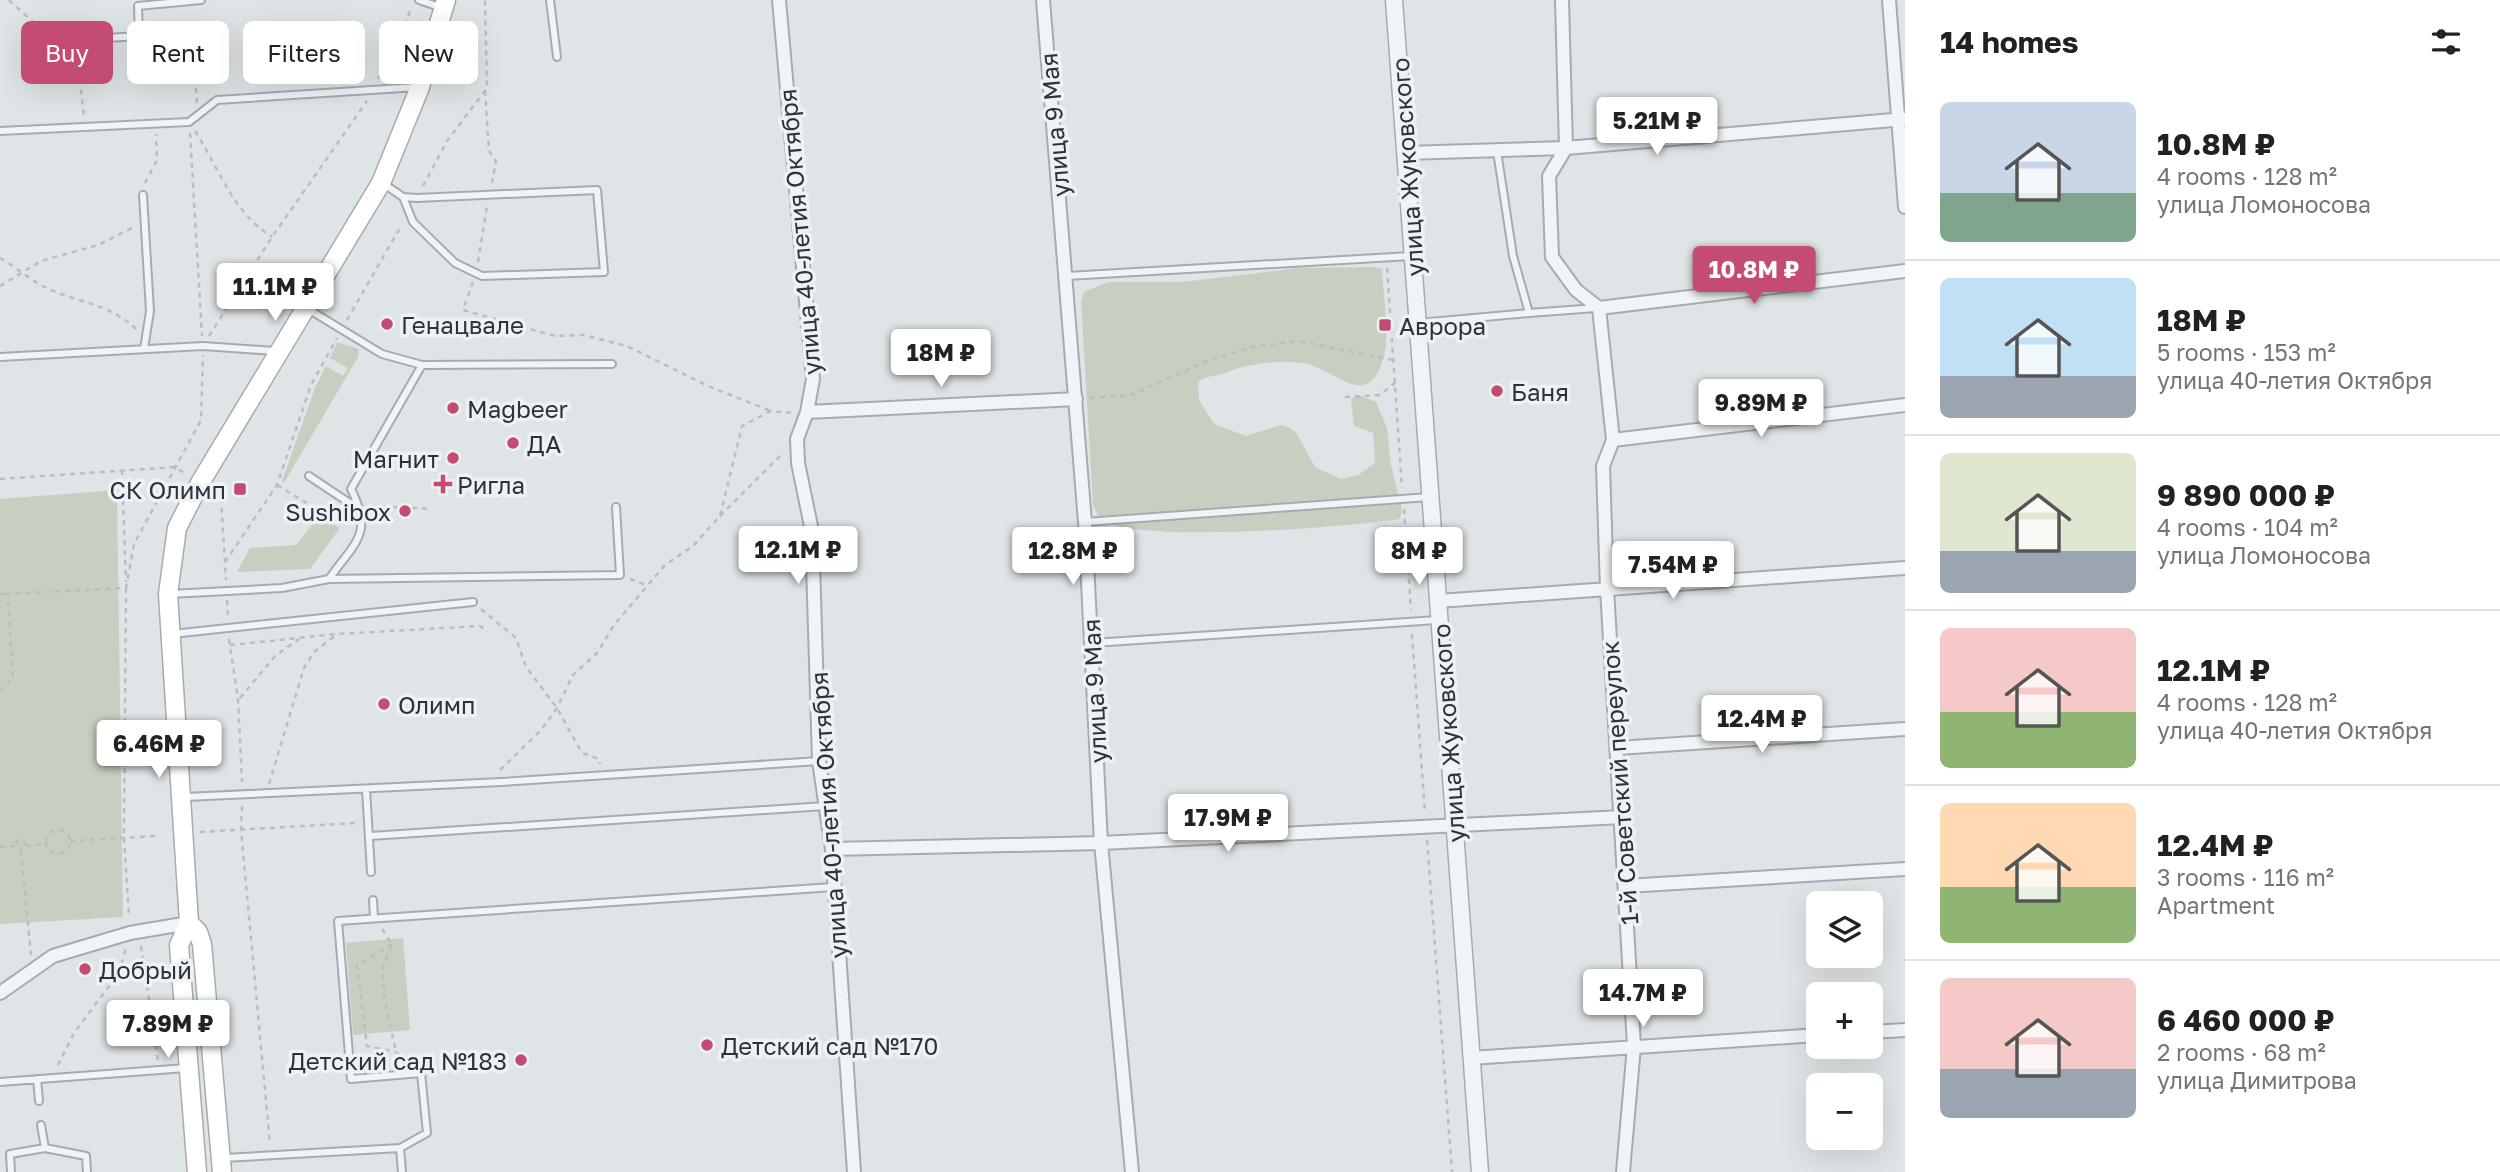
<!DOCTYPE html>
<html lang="en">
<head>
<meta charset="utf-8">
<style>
	body { margin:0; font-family:"Golos Text",sans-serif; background:#f2f2f2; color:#202124; height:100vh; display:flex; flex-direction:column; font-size:26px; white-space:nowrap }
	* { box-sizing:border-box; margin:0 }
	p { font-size:23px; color:#757577 }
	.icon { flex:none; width:38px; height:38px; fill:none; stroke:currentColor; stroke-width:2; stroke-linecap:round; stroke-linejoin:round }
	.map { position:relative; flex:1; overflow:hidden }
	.sheet { display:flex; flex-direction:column; background:#fff; width:595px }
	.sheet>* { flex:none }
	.banner { position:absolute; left:21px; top:21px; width:665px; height:63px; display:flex; gap:14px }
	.tools { position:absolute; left:1806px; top:891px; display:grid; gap:14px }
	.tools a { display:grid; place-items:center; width:77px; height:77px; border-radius:10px; background:#fff; box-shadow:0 7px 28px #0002; font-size:35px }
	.price { position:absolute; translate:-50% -60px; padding:0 16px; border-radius:7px; background:#fff; color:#222; font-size:23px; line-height:46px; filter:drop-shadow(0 2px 4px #0008) }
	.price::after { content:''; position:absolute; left:50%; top:42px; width:21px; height:16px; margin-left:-10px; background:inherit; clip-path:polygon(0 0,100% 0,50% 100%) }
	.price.on { background:#c44c74; color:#fff }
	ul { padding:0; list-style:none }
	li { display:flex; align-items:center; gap:21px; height:175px; padding:0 35px }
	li+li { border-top:2px solid #e0e0e0 }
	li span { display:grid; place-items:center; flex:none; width:196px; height:140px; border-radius:10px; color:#555 }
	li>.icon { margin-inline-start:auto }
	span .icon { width:84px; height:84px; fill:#fffc; stroke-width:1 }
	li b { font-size:30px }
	h2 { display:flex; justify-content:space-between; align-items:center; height:84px; padding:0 35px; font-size:30px }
	.pill { padding:0 24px; border-radius:10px; background:#fff; box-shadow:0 7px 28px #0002; font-size:24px; line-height:63px }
	.pill.on { background:#c44c74; color:#fff }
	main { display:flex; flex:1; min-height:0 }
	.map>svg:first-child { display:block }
	.green { fill:#c7d0c0 }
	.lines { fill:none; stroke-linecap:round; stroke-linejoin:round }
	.service-casing { stroke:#a5acb1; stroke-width:10 }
	.minor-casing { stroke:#a5acb1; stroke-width:16 }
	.tertiary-casing { stroke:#a5acb1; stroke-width:19 }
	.secondary-casing { stroke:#a5acb1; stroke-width:21 }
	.path { stroke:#b9bec2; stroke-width:2.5; stroke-dasharray:5 5; stroke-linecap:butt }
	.service { stroke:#f1f4f6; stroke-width:6 }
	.minor { stroke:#f1f4f6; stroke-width:12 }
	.tertiary { stroke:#f1f4f6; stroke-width:16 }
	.secondary { stroke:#fff; stroke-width:18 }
	.poi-dot { fill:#c44c74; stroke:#eef2f5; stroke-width:2.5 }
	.labels { text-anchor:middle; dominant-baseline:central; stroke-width:7; stroke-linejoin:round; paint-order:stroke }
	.street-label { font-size:24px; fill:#29343d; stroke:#eef2f5 }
	.poi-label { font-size:24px; fill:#29343d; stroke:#eef2f5; text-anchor:start }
</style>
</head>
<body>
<main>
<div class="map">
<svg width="1905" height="1172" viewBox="0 0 1905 1172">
	<rect width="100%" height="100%" fill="#dfe4e7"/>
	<path class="green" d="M1373,267l9,2c1,24 8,65 2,87 -16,58 -47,13 -81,7 -24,-3 -53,0 -75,9 -11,5 -20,2 -30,10l1,18 15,24 32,12 35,-11 9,3 7,6 18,33 26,12 17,-4 17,-12 -2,-30 -19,-7 -3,-27 8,-4 17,7 11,26 4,37 11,45 -2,9c-52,8 -261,25 -300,1l-7,-15 -12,-204 3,-9 24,-10h75l116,-14z
		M337,342l22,7 -1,8 -74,126 -2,-2 33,-93 11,-22 17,10 5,-8 -18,-10z
		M117,490l6,427 -123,7v-425z
		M319,516l21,12 -30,41 -73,3 13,-24 46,-3z
		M403,938l7,92 -57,5 -7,-92z"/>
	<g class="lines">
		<g class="service-casing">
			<path id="service" d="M419,0l23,8
				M550,0l7,57
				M107,38l32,-2 -1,-30 63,-6
				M0,131l189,-9 28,-22 201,-13
				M1497,151l16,105 16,57 67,-5
				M384,184l19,13 14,1 180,-8 7,82 -122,4 -27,-13 -42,-41 -10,-25
				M143,195l7,116 -6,38
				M1067,276l344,-20
				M308,309l74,45 40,11 190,-1
				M1419,323l110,-10
				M0,357l203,-11 72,5
				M309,476l51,34
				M1085,522l344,-25
				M329,579l291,-4 -4,-68
				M170,594l112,-6 47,-9c26,-37 45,-45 22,-90l71,-124
				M172,634l301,-32
				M1093,643l344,-23
				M366,789l5,83
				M185,797l316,-15 318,-21
				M370,836l455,-30
				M373,900l1,18
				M37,1079l2,22
				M0,1082l186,-14
				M41,1125l4,23
				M224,1158l176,-10
				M11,1172l-1,-18 35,-6 41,8 1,16
				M402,1172l-2,-24 27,-15 -6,-60 -70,6 -13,-158 495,-34"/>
		</g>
		<g class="minor-casing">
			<path id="minor" d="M779,0l34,379 -6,33 -10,27 1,24 14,68 7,230 13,88 22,323
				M1043,0l42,522 16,321 31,329
				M1562,0l4,148 -17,28 3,81 24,33 23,18 14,132 -10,26 4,123 27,457 -11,126
				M1889,0l16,207
				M1406,153l160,-5 339,-29
				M1599,308l306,-37
				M807,412l269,-13
				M1613,440l292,-35
				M1438,601l467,-33
				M1617,748l288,-19
				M832,849l269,-6 521,-26
				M1626,886l279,-17
				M0,993l53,-37 77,-23 59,-10
				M1871,1032l34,-2
				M1471,1058l347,-23"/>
		</g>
		<g class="tertiary-casing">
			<path id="tertiary" d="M1394,0l86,1172"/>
		</g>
		<g class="secondary-casing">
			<path id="secondary" d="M189,923l9,9 4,12 20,228
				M197,1172l-18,-227 10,-22 -21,-329 9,-66 23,-45 181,-300 39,-96 26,-87"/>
		</g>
		<path class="path" d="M9,0l69,63 6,54
			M378,79l33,-70
			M196,88l1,15
			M485,91l4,60 7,10 -4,22
			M195,131c24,37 37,81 77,106
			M190,133l12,203
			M145,183l12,-23 -1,-26
			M423,186l24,-45 40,-53 -2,-88
			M0,258c16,9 31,23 47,30 33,16 60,14 89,41
			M478,262l9,-56
			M1387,268l15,220
			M473,282l-10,28 92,26 28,-1 44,11 81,40 63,25
			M0,286l41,-25 57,-16 36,-18
			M347,320l54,-94
			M209,336l63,-99 95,-136
			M1345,397l35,-2 16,-13
			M1090,398l41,-3 76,-34 44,-14 47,-6 95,19
			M122,470l4,112
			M0,479l175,-12 12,8
			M277,485l64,39
			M212,492l9,7 5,81
			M372,506l60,3
			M1404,509l7,101
			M720,516l62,-62
			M225,562l52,-77 34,-100 26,-47
			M630,579l16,6
			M126,588l-2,250 5,79
			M0,594h8
			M227,600l1,18
			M481,609l35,29 10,29 31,41 25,45 17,6 1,5
			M1412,634l13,179
			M229,639l9,60 4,83
			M230,645l107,-11 143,-8 8,6
			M0,691l13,-13 -5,-84 118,-6 8,-44 67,-124 2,-65
			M240,698l35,-42 24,-17
			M500,770l41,-40 16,-22 16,-33 24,-22 17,-28 51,-60 28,-19 27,-30 22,-90 29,-15 22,2
			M269,784l35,-116 10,-16 22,-17
			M242,806l-1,24 29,314
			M46 842a12 12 0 1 1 24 0a12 12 0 1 1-24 0Z
			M200,832l156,-9
			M1427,840l25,332
			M70,841l86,-5
			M26,846l20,-2
			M0,847l14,-1 7,5 5,-7 -7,-5 -5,7
			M21,851l10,104
			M382,929l10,15 -10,27 3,30 11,51 12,10
			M392,944l-35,22 10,80 29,6
			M141,946l17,115
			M58,1065l16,-32 45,-60 7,-25"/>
		<use href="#service" class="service"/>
		<use href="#minor" class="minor"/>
		<use href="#tertiary" class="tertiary"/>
		<use href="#secondary" class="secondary"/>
	</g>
	<g class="poi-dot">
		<circle cx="387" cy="324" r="7"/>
		<rect x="1378" y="318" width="14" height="14" rx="3.5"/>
		<circle cx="1497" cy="391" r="7"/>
		<circle cx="453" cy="408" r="7"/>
		<circle cx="513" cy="443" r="7"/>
		<circle cx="453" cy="458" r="7"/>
		<path d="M439.5 473.5h7v7h7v7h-7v7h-7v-7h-7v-7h7z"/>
		<rect x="233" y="482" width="14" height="14" rx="3.5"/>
		<circle cx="405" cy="511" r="7"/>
		<circle cx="384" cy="704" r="7"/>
		<circle cx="85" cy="969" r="7"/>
		<circle cx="707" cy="1045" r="7"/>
		<circle cx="521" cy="1060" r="7"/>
	</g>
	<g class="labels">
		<g class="street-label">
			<text transform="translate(1054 125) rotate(-95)">улица 9 Мая</text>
			<text transform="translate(1407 167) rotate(-94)">улица Жуковского</text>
			<text transform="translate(799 232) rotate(-95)">улица 40-летия Октября</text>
			<text transform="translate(1094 691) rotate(-93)">улица 9 Мая</text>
			<text transform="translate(1448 733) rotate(-94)">улица Жуковского</text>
			<text transform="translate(1619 783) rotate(-94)">1-й Советский переулок</text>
			<text transform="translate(828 815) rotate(-94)">улица 40-летия Октября</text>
		</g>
		<g class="poi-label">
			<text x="401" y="324">Генацвале</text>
			<text x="1399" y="325">Аврора</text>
			<text x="1511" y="391">Баня</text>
			<text x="467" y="408">Magbeer</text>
			<text x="527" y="443">ДА</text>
			<text x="439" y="458" text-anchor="end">Магнит</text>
			<text x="457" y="484">Ригла</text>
			<text x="226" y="489" text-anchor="end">СК Олимп</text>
			<text x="391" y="511" text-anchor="end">Sushibox</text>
			<text x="398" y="704">Олимп</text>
			<text x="99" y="969">Добрый</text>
			<text x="721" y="1045">Детский сад №170</text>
			<text x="507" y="1060" text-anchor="end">Детский сад №183</text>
		</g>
	</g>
</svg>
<div class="tools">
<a><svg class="icon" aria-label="layers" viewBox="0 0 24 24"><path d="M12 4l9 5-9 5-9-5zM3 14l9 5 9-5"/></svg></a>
<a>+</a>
<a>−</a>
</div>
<b class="price" style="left:1657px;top:157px">5.21M ₽</b>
<b class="price on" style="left:1754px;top:306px">10.8M ₽</b>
<b class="price" style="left:275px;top:323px">11.1M ₽</b>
<b class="price" style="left:941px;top:389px">18M ₽</b>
<b class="price" style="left:1761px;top:439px">9.89M ₽</b>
<b class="price" style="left:798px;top:586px">12.1M ₽</b>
<b class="price" style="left:1073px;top:587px">12.8M ₽</b>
<b class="price" style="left:1419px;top:587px">8M ₽</b>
<b class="price" style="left:1673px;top:601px">7.54M ₽</b>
<b class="price" style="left:1762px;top:755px">12.4M ₽</b>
<b class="price" style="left:159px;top:780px">6.46M ₽</b>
<b class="price" style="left:1228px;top:854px">17.9M ₽</b>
<b class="price" style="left:1643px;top:1029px">14.7M ₽</b>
<b class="price" style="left:168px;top:1060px">7.89M ₽</b>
<div class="banner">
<a class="pill on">Buy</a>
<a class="pill">Rent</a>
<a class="pill">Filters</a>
<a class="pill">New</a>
</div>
</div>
<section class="sheet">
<h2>14 homes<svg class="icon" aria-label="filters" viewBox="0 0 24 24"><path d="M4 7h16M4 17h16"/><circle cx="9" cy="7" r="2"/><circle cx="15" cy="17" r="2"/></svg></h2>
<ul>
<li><span style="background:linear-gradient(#c9d6e8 65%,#7fa58c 0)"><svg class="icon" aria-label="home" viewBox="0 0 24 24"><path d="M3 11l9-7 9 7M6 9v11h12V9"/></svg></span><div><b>10.8M ₽</b><p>4 rooms · 128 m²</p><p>улица Ломоносова</p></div></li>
<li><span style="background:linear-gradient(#bfe0f5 70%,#9aa5b1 0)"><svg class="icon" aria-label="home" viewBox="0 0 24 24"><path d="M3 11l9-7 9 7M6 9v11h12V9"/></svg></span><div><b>18M ₽</b><p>5 rooms · 153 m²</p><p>улица 40-летия Октября</p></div></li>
<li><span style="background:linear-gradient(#dfe7d0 70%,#9aa5b1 0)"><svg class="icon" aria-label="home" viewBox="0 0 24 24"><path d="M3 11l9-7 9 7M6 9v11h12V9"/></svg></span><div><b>9 890 000 ₽</b><p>4 rooms · 104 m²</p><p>улица Ломоносова</p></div></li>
<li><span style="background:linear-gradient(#f6c9c9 60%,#8fb573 0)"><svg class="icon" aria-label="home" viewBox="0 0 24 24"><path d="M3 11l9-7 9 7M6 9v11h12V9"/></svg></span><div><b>12.1M ₽</b><p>4 rooms · 128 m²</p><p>улица 40-летия Октября</p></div></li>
<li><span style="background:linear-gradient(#ffd9b3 60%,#8fb573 0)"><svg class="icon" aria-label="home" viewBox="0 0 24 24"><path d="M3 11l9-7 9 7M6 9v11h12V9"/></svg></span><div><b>12.4M ₽</b><p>3 rooms · 116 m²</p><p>Apartment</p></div></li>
<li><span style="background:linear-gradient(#f6c9c9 65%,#9aa5b1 0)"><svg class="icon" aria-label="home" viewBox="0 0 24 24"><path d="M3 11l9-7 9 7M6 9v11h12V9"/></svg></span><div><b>6 460 000 ₽</b><p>2 rooms · 68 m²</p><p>улица Димитрова</p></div></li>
</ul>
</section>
</main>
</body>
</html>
